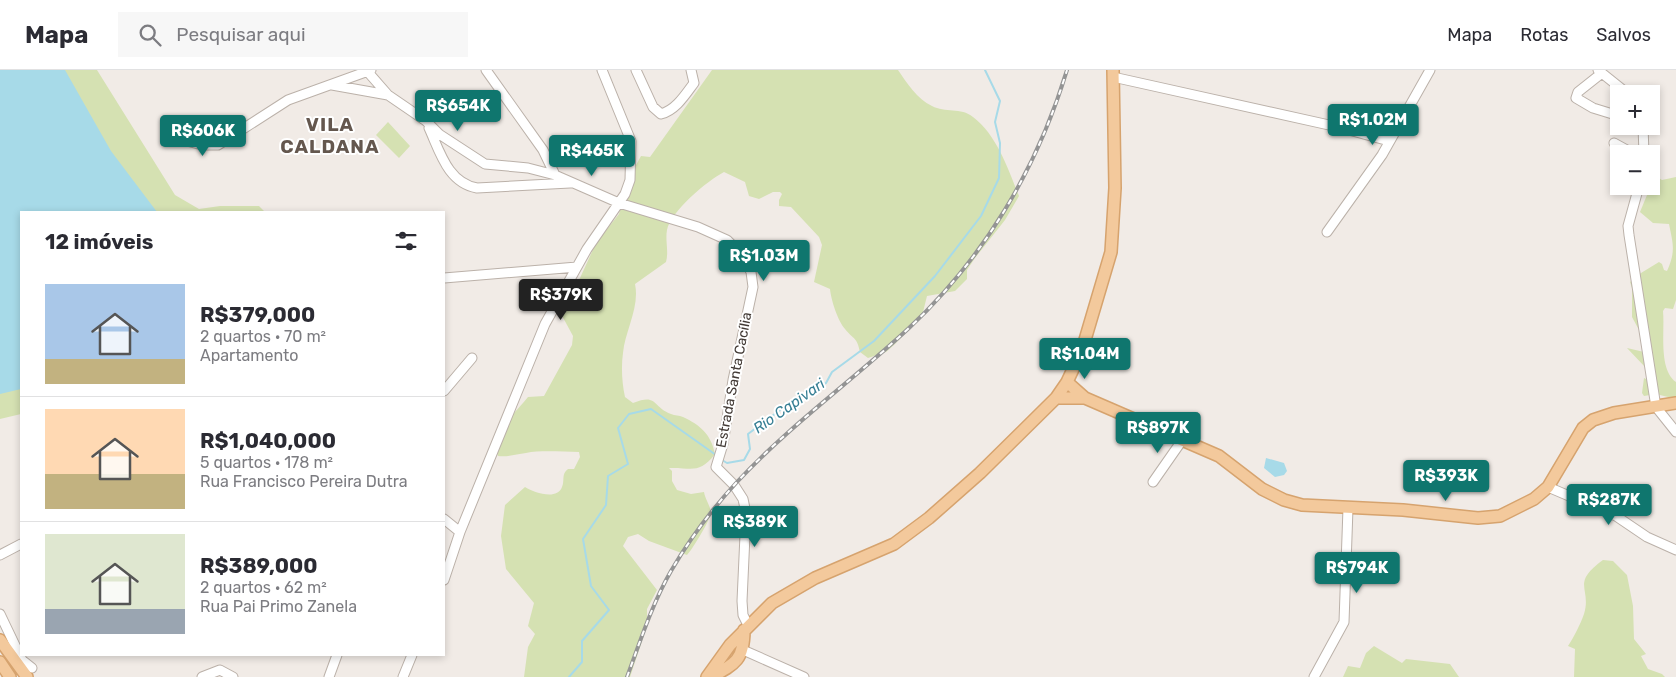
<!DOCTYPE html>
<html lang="pt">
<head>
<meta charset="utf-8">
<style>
	body { margin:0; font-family:Rubik,sans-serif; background:#f7f7f7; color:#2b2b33; height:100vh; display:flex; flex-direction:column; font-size:19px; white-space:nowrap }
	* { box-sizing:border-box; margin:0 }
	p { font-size:16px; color:#7c7c81 }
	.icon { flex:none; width:28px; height:28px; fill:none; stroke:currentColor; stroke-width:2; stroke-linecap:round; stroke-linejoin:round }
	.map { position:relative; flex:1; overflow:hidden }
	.side { position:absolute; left:20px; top:141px; width:425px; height:445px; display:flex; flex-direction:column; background:#fff; border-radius:0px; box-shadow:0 2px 8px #0003 }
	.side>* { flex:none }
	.controls { position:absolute; left:1610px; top:15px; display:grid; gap:10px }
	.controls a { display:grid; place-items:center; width:50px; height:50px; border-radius:0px; background:#fff; box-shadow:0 2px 8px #0003; font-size:25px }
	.price { position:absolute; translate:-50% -42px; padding:0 11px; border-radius:5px; background:#0f766e; color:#fff; font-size:16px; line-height:32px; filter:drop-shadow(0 1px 2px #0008) }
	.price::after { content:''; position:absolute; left:50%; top:30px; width:15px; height:11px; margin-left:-8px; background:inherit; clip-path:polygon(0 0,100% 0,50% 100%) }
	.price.active { background:#222; color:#fff }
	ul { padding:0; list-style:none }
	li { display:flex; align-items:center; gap:15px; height:125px; padding:0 25px }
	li+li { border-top:1px solid #e1e1e2 }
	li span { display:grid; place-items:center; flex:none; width:140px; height:100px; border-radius:0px; color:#555 }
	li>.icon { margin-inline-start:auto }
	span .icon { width:60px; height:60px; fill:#fffc; stroke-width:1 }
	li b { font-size:21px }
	h2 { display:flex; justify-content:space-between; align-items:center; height:60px; padding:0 25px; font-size:21px }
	header { display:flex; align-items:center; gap:30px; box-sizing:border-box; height:70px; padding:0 25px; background:#fff; border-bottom:1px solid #e1e1e2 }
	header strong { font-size:24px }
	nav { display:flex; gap:28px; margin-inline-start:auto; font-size:18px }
	.search { width:350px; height:45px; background:#f7f7f7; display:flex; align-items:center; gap:12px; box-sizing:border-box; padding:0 18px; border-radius:0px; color:#7c7c81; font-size:19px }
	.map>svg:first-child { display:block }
	.green { fill:#d5e1b2 }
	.water { fill:#a7dae8 }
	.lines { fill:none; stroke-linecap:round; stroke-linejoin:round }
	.stream { stroke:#a7dae8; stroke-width:2 }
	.minor-casing { stroke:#bbb1a9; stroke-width:11 }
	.major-casing { stroke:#d6a36e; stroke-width:14 }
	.minor { stroke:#fff; stroke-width:9 }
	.major { stroke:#f3c99c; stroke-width:11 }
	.rail-casing { stroke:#949494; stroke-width:4 }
	.rail { stroke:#fff; stroke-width:2; stroke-dasharray:5.5; stroke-linecap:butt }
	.labels { text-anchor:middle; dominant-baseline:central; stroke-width:4; stroke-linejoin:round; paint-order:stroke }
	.street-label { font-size:14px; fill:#433b36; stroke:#fff }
	.water-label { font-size:15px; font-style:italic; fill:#377f94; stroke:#fff }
	.district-label { font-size:19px; font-weight:bold; letter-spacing:1px; fill:#64574e; stroke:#fff }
</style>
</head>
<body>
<header>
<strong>Mapa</strong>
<div class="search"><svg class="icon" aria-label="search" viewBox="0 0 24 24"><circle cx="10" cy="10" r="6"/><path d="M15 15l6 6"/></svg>Pesquisar aqui</div>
<nav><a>Mapa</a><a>Rotas</a><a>Salvos</a></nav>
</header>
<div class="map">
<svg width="1676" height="607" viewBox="0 0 1676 607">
	<rect width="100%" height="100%" fill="#f1ebe6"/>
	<path class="green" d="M0,0h97l78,125 24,14 21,-3h39l6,6h-244v202l-21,5z
		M712,0h186c9,13 19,29 34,36 13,7 29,1 41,11 24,18 35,52 46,79l-14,24 -30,38 -8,12v9l-12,12 -28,5 -5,20 -28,29 -8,7 -18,6 -8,-6c-3,-15 -6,-12 -15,-23 -7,-8 -14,-29 -15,-40l-16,-7 8,-37 -3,-8 -28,-30 -12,-1v-6l3,-6 -2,-2h-7l-14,7 -10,-3 -4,-14 -21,-10c-17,9 -53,39 -57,58 -2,11 2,21 -1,32l-31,22c5,23 -10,47 -12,69 -2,14 -1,30 2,44l8,6c25,-10 19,4 38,11 4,2 8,1 12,3 17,8 28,17 32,37 -16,21 -24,13 -46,14l3,3v10l5,9 14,4 13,-2c1,7 6,13 7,20 1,5 -19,38 -24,43l-38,-14 -11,-7 -10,3 -5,9 34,44 -10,19v17l-17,51h-106l4,-30 7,-13 -7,-8 6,-23 -28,-34 -5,-33 4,-31 20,-18c8,5 32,14 37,0 3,-7 -1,-13 6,-18h6l6,-12 -1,-5c-16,0 -38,-2 -53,1 -10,1 -17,4 -28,3 -8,-24 17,-42 30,-59l16,-1 28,-51 1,-9 -13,-24 1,-8 19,-26 16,-35 23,-29 11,-38 11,-20 9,1z
		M388,52l22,24 -11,12 -23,-23z
		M1654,105l8,5 14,-3v123l-3,9 -8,-1 -2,3c2,20 -5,58 13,71v17l-20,-5 -12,2 -2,-3 2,-15 4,2 -3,-13 -18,-19 17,4v-30l-5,8 -7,-13v-29l-2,-6 11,-9 18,-11 3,2 2,6 3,1c9,-20 6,-27 2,-47l-16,-1 -13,-11 7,-17 7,-5 -3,-10z
		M1603,490l10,1 14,14 6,31 1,33 12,15 -5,2 7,13 14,5 3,3h-91l1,-28 -7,-3c6,-9 12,-21 16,-32 8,-26 -14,-30 19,-54z
		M1374,576l28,17 4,-4 44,5 9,13h-116l5,-11 12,2 6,-15z"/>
	<path class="water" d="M0,0h65l46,81 46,61h-136v177l-21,5z
		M1266,388l18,5 3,8 -3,4 -9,2 -11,-9z"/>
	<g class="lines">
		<path class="stream" d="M722,390l5,3 17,-3 6,-11 -2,-15 43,-32 35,-19 6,-11 42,-31 61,-65 46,-60 18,-38 1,-35 -5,-21 5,-21 -15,-31
			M569,607l13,-15v-21l27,-31 -18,-24 -8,-47 23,-34 2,-29 20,-12 -10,-36 11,-14 22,-5 65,46"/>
		<g class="minor-casing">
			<path id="minor" d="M486,0l57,80 12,25
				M636,0l17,37 8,7c15,-4 24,-19 33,-31l-3,-13
				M1598,0l30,24
				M367,1l21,24 38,26 13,13 46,30 43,4 27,7 64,28 79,24 29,13 15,15 9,17 2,15 -20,93 -10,64 -7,23 18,18 9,14 3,14 -4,88 1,14 5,10
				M1602,3l-24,19 -2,6 17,10 26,8
				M1113,7l225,50 51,14
				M332,15l56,10
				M1643,56l1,28
				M429,58c11,24 19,55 48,60l93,-5
				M168,66l34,9h16l70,-45 83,-30
				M1614,73l20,11
				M1639,116l-11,40 1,9 27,172 20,25
				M1327,162l55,-77 48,-85
				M444,208l133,-11
				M444,321l28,-33
				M1153,412l30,-43
				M1548,417l68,29 31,21 29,13
				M444,449l16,13
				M0,485l21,-11
				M444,510l16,-48 85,-208 42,-75 38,-55 5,-14 1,-39 -29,-71
				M0,544l22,46 10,8
				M743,580l61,27
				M202,607l18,-7 13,7
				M329,607l8,-22
				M403,607l9,-22
				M1314,607l30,-55 4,-114"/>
		</g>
		<g class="major-casing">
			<path id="major" d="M1067,312l18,16 134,58 43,33 22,11 18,5 101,5 75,8 22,-2 34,-17 14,-12 35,-59 10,-8 21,-7 62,-10
				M1056,328h29
				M0,570l27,37
				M0,592l10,15
				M707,607l23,-32 42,-42 43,-25 79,-34 35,-26 51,-45 76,-75 11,-16 15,-32 29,-98 4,-64 -2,-118
				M711,607c25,-13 33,-18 33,-47"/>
		</g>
		<use href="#minor" class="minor"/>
		<use href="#major" class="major"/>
		<g class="rail-casing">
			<path id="rail" d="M627,607c13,-35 25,-73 44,-106 18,-31 42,-63 66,-89 53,-57 115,-101 172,-154 75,-70 128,-159 158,-258"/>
		</g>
		<use href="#rail" class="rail"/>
	</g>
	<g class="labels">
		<g class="street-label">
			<text transform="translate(734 310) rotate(-79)">Estrada Santa Cacília</text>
		</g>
		<g class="water-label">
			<text transform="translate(789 336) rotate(-35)">Rio Capivari</text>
		</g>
		<g class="district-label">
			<text x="330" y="54">VILA<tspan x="330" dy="22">CALDANA</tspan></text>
		</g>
	</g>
</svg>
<div class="controls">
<a>+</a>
<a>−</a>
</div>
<b class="price" style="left:458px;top:62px">R$654K</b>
<b class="price" style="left:1373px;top:76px">R$1.02M</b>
<b class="price" style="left:203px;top:87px">R$606K</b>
<b class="price" style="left:592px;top:107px">R$465K</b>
<b class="price" style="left:764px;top:212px">R$1.03M</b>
<b class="price active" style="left:561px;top:251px">R$379K</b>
<b class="price" style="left:1085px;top:310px">R$1.04M</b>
<b class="price" style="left:1158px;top:384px">R$897K</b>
<b class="price" style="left:1446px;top:432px">R$393K</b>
<b class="price" style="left:1609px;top:456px">R$287K</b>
<b class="price" style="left:755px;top:478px">R$389K</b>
<b class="price" style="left:1357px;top:524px">R$794K</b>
<section class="side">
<h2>12 imóveis<svg class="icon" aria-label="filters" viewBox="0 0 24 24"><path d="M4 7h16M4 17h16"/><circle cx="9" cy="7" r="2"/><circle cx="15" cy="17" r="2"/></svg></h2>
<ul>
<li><span style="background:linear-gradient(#a9c7e8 75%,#c2b280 0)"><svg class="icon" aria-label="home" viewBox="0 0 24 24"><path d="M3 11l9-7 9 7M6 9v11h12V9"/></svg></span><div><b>R$379,000</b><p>2 quartos · 70 m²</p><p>Apartamento</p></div></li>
<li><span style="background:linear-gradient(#ffd9b3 65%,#c2b280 0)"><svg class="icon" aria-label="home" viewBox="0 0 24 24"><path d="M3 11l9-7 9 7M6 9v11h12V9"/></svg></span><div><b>R$1,040,000</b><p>5 quartos · 178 m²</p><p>Rua Francisco Pereira Dutra</p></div></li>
<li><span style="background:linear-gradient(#dfe7d0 75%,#9aa5b1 0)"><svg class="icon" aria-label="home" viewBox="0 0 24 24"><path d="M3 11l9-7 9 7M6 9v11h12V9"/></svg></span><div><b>R$389,000</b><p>2 quartos · 62 m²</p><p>Rua Pai Primo Zanela</p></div></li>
</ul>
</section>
</div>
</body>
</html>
